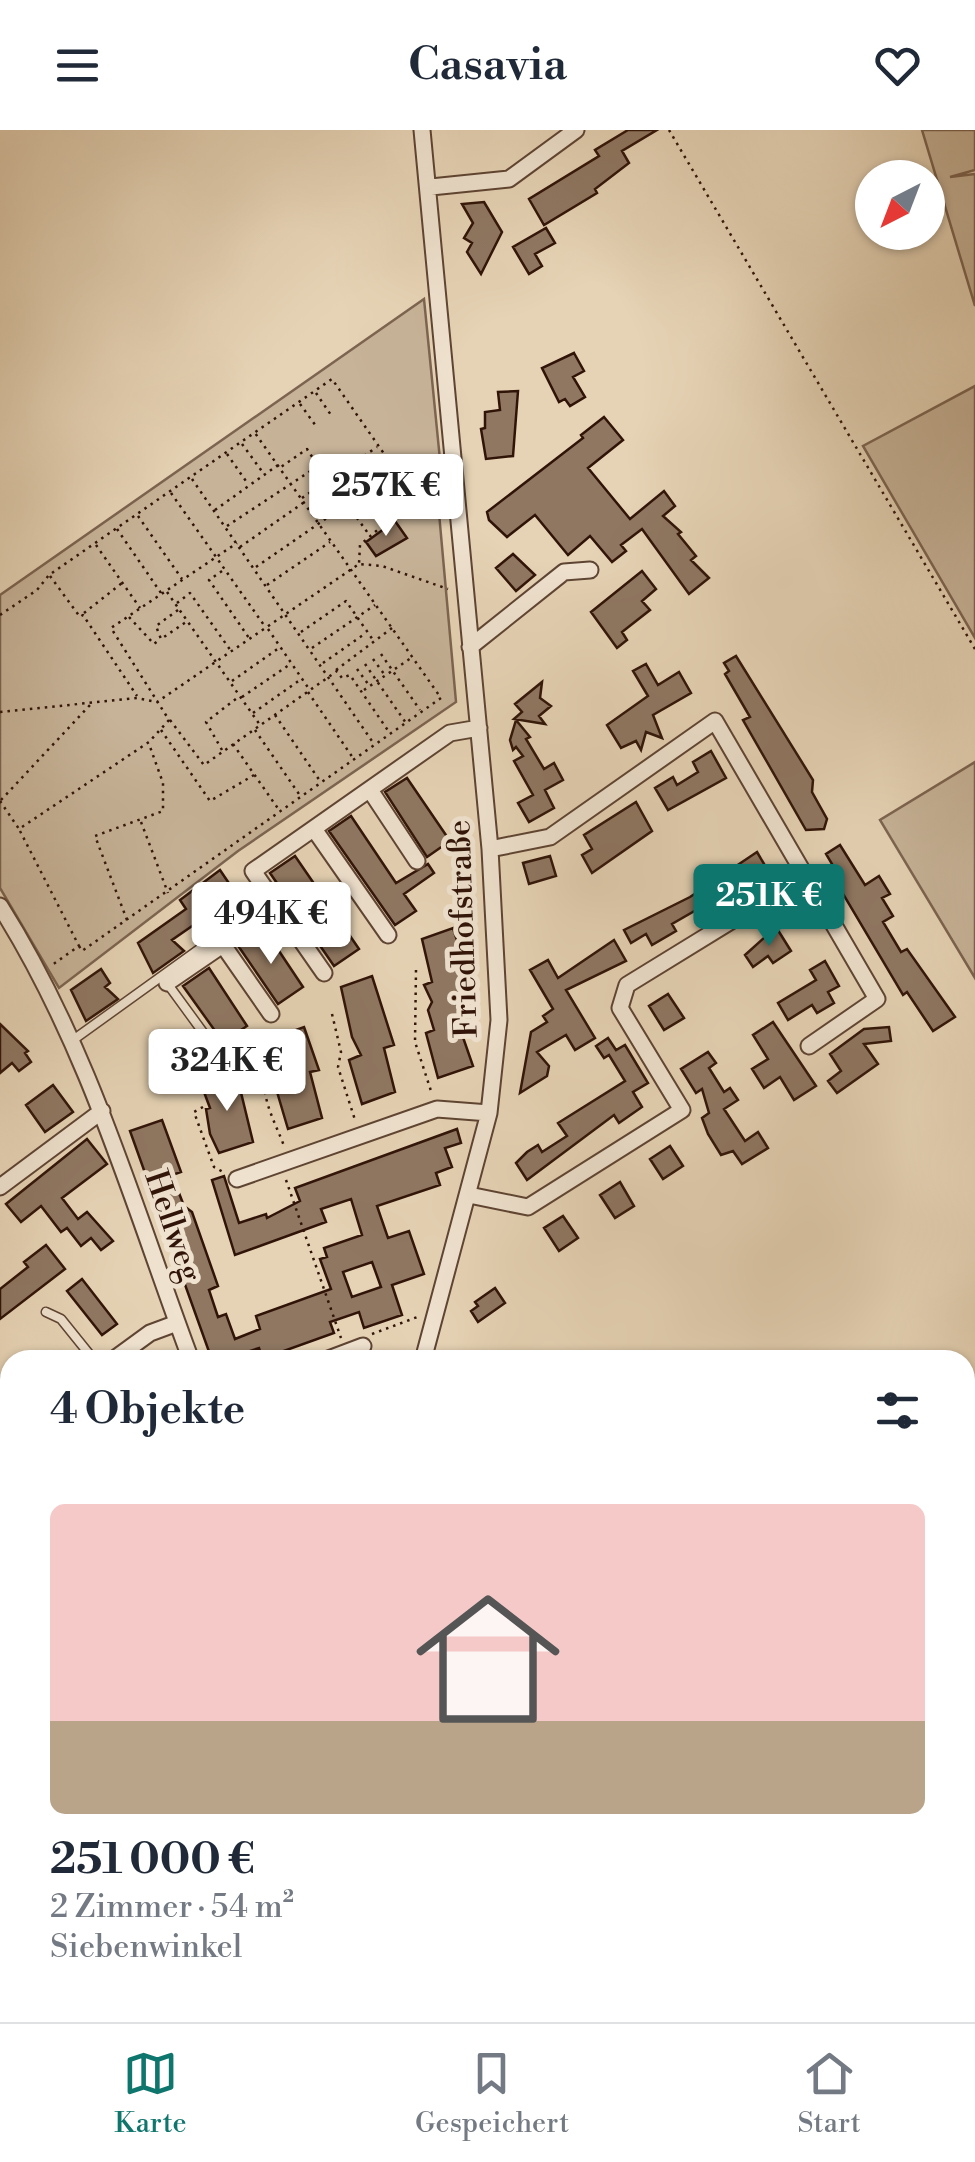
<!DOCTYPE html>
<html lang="de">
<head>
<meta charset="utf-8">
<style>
	body { margin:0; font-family:"Libre Bodoni",serif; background:#f2f2f3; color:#1f2937; height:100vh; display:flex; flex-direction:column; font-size:38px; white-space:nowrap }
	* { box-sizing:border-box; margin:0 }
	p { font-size:32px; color:#747a83 }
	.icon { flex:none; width:55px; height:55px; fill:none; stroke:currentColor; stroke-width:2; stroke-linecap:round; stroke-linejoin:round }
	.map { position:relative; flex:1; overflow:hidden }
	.side { position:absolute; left:0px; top:1220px; width:975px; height:672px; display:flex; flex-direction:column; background:#fff; border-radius:30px 30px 0 0; box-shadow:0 2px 8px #0004 }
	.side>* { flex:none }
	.needle { width:65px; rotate:222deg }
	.buttons { position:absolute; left:855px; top:30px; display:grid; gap:20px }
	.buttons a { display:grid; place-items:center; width:90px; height:90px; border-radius:50%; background:#fff; box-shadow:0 2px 8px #0004; font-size:50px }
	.price { position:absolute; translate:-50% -85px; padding:0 22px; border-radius:10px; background:#fff; color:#222; font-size:32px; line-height:65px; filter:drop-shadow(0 2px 5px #0008) }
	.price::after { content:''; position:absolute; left:50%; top:60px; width:30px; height:22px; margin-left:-15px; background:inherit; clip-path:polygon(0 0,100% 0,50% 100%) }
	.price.on { background:#0f766e; color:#fff }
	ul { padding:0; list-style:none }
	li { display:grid; align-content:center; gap:20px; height:530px; padding:0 50px }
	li+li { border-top:2px solid #e0e1e3 }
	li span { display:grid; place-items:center; height:310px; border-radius:15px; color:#555 }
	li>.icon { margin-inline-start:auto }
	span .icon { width:180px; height:180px; fill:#fffc; stroke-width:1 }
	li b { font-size:42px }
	h2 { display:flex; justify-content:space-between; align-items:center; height:120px; padding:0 50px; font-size:42px }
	header { display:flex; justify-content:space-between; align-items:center; height:130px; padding:0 50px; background:#fff; font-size:45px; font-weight:600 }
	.dock { display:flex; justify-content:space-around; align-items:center; height:140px; border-top:2px solid #e0e1e3; background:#fff; font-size:28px; color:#747a83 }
	.dock a { display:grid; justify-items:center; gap:5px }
	.dock .on { color:#0f766e }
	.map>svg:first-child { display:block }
	.green { fill:#c7b398; stroke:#7c6450; stroke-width:2.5 }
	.building { fill:#8f7762; stroke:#311408; stroke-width:2.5; fill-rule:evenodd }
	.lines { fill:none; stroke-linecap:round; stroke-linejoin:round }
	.service-casing { stroke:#5e4433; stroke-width:11 }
	.minor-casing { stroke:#5e4433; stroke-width:19 }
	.path { stroke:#311408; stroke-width:2.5; stroke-dasharray:2.5 5; stroke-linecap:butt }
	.service { stroke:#efe2cf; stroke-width:8 }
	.minor { stroke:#efe2cf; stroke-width:15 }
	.labels { text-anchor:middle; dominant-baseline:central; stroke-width:10; stroke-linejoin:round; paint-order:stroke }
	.street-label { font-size:32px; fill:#311408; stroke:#efe2cf }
</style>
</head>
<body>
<header><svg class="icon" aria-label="menu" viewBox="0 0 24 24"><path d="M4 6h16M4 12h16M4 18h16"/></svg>Casavia<svg class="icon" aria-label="heart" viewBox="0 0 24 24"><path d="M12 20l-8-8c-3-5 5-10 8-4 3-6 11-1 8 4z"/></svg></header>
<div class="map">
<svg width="975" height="1892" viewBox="0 0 975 1892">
	<rect width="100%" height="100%" fill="#e6d3b5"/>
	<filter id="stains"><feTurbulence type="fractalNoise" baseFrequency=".002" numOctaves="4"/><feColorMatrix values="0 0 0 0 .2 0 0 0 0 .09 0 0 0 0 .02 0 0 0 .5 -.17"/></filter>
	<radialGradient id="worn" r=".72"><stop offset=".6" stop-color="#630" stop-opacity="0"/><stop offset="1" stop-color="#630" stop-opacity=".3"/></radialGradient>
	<path class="green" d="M922,0h53v40l-25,7 25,-3v132z
		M424,169l21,211 -6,3 17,189 -218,149 -179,137 -59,-100v-293z
		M975,256v252l-112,-192z
		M975,632v216l-95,-158z"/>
	<path class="building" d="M628,0h29l-35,21 7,12 -34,26 2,4 -53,32 -15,-26 70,-43 -4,-6z
		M484,72l18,30 -21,42 -14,-22 5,-9 -8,-5 9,-15 -11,-19z
		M546,98l9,15 -20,11 7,12 -13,8 -16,-27z
		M574,223l10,18 -11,6 12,20 -15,9 -5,-7 -6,3 -17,-34z
		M518,261l-5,65 -27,3 -5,-30 4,-1v-16l15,-2 -2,-18z
		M604,287l19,23 -35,28 42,51 34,-28 11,15 -12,10 18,16 -3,2 18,22 -5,4 18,18 -20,16 -47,-65 -21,16 5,6 -14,11 -22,-26 -22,19 -33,-40 -28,22 -18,-17 -2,-8 96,-74 -2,-3z
		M395,391l12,17 -31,18 -10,-14z
		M513,424l22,21 -19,16 -20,-23z
		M642,441l14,18 -14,12 8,9 -28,22 5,8 -10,8 -26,-36z
		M736,526l77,124 -1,12 15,27 -3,10 -18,1 -63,-110 7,-3 -25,-43 4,-3 -5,-8z
		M646,534l12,21 21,-13 12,21 -38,22 9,23 -16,-6 -5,18 -5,-9 -15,7 -14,-23 41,-29 -15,-25z
		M542,552l-2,16 11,8 -12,10 6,8 -31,-5 8,-7 -7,-8z
		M516,590l14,17 -4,2 18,30 10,-6 9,17 -18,10 9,18 -25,14 -11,-19 15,-8 -19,-34 9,-5 -7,-9 -3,3 -3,-10z
		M711,621l15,27 -58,32 -13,-22 18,-11 4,8 21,-13 -5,-10z
		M407,648l43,63 -23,16 -42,-65z
		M636,672l16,29 -60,42 -10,-18 10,-6 -8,-14z
		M351,686l45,67 32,-19 6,9 -30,21 12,17 -21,14 -66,-94z
		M840,715l25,40 14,-9 11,18 -8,4 11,18 -10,6 18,30 6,-3 48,68 -22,14 -26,-39 -4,3 -73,-123 5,-3 -9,-15z
		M757,722l13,22 -48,23 3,4 -24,14 -3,-6 -26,15 4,7 -24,14 -6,-11 -15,9 -7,-13 66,-33z
		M295,726l64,93 -25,17 -64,-93z
		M550,726l6,20 -27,8 -6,-21z
		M220,740l29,43 -13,9 -20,-29 -9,-2 -4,9 8,13 -39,27 12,11 -31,22 -15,-30 48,-34 -6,-9z
		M776,797l15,24 -18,12 -5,-7 -15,11 -8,-12z
		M453,798l14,43 -8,3 11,44 -12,5 15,43 -35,12 -12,-45 8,-3 -6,-20 4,-8 -8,-17 8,-3 -10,-43z
		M265,800l38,57 -25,17 -39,-57z
		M614,810l12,21 -60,29 29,48 -20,12 -9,-15 -29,17 12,14 -2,10 -27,17 11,-61 16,-10 -4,-6 10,-7 -23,-39 18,-10 10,18z
		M825,831l14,25 -11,6 6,11 -17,10 -5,-8 -24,15 -10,-17 38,-23 -6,-10z
		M209,838l38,58 -24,16 -40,-56z
		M101,839l9,14 -5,4 13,12 -32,22 -15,-31z
		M372,846l22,69 -10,3 11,44 -33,12 -13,-44 12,-5 -9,-18 -11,-50z
		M668,864l16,24 -20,12 -15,-24z
		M773,892l43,64 -22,14 -14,-23 -16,11 -12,-19 16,-10 -15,-24z
		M0,894l28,27 -3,2 6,9 -12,9 -7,-8 -12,10z
		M304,897l15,43 -9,2 12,46 -34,11 -13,-44 7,-3 -9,-44z
		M889,897l2,14 -27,3 14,20 -41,29 -9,-12 13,-10 -11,-17 34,-25z
		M608,908l8,12 9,-5 23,38 -15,9 9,15 -23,16 -5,-8 -87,65 -11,-17 11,-11 11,-7 4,7 25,-16 -9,-13 67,-42 -16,-26 -5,3 -8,-12z
		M708,922l8,11 -7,5 15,24 6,-4 8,12 -14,9 21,32 13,-9 10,16 -26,16 -9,-13 -12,4 -13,-21 -6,-16 7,-5 -7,-24 -6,4 -15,-24z
		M236,942l17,70 -34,11 -9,-19 -4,-25 4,-1 -9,-24 14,-5 9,13 -4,-15z
		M53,955l20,27 -28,20 -19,-27z
		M162,990l19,52 -9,3 12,31 8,6 26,74 -9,4 9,27 8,-3 9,25 25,-10 -4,-13 75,-27 -11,-30 7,-2 -3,-9 38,-13 -11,-36 -30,10 5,13 -91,33 -23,-75 12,-4 15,47 27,-9 1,4 33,-17 -5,-13 162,-59 4,14 -16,5 7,19 -16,6 4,12 -63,21 11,32 21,-7 15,43 -32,11 10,30 -38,13 -5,-16 -29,10 4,11 -56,20 1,4 -10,3h-6l-4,-12 -24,8 2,4h-25l-82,-229zM372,1132l9,25 -29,10 -9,-25z
		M87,1009l20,25 -45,34 16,21 9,-7 26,29 -12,9 -10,-12 -10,8 -14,-18 -6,4 -20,-26 -20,16 -15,-18z
		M670,1016l13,20 -20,13 -13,-20z
		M620,1052l14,24 -19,12 -15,-23z
		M563,1086l15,22 -19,13 -15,-23z
		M46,1115l19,24 -65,50v-30l28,-22 -4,-5z
		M82,1149l35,45 -15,11 -35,-44z
		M495,1158l10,15 -27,19 -7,-11 7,-5 -3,-4z"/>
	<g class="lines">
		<g class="service-casing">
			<path id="service" d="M167,853l46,63
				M73,910l157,-113 -20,-29
				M46,1182l15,7 33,41"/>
		</g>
		<g class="minor-casing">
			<path id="minor" d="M422,0l68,719 9,171 -10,93 -66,247
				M431,57l78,-8 67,-49
				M470,517l94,-75 26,-2
				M370,660l47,71
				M314,699l74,106
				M490,719l60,-12 165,-116 162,278 -68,47
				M0,776c89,141 133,299 191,454
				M278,777l46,66
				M223,815l48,69
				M167,853l111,-76 -25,-36 197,-138 29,-5
				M237,1049l200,-70 52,4
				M0,1057l102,-76
				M469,1065l59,12 154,-97 -62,-102 7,-23 179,-110
				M113,1230l37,-27 27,-10
				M326,1230l37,-14
				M0,1317l10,-8
				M0,1509l10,-8
				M0,1750l10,-9
				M465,1888l4,4
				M270,1892l11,-10
				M694,1892l11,-8"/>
		</g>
		<path class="path" d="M669,0l306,519
			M316,263l15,22
			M300,274l16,22
			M242,314l22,30
			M227,324l21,30
			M192,349l182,265
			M171,363l95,135
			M302,368l75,-51
			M215,380l63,-45
			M138,386l44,63
			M227,396l91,-60 -11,-17 -26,18
			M117,399l44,64
			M96,415l44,63
			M240,417l63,-44
			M256,437l91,-63 23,32
			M222,441l-13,9 40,58
			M50,446l30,41 3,-2 54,81
			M267,455l63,-43
			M167,462l93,133
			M177,473l13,-10 41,58
			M178,480l-22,16 5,13 25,-17
			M84,483l38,-30
			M0,485l37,-25 12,-15 283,-196 80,115 -2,8 -50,43 -1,19
			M129,487l25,27 5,-4
			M268,499l41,60
			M301,502l45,-31 27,39
			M312,518l63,-43
			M381,524l39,56
			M373,529l11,15
			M323,533l43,-30
			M365,534l41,59
			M357,539l11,15
			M336,540l56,-42
			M232,551l47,-33
			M364,560l47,-32
			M308,562l45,66
			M242,567l47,-32
			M0,582l137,-14 20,4 202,-138 23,2 66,23
			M253,583l47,-33
			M275,585l45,66
			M170,590l34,45 133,-94 5,7 8,-3 39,57
			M161,600l49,71 44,-26
			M255,600l46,67
			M233,614l46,66
			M222,620l-16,-28 31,-24
			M1,670l90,-96
			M0,671l19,28 130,-87 20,-22 -58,-92 126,-85
			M141,692l27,71
			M20,701l59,115 -27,19
			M127,790l-32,-84 68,-25v-28l-14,-39
			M79,816l3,5 359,-253 -186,-265
			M416,840l-1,72 17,52
			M332,884l9,38 -3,15 17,53
			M273,934c-21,20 3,59 11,82
			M203,977l-9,5 20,55 9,5
			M286,1050l55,158
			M372,1204l48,-18
			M966,1892l9,-4"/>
		<use href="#service" class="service"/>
		<use href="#minor" class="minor"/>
	</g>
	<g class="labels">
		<g class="street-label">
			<text transform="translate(463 799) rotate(-92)">Friedhofstraße</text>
			<text transform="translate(173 1096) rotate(71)">Hellweg</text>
		</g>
	</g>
	<rect width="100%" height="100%" filter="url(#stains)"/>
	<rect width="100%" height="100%" fill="url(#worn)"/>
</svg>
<div class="buttons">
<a><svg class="needle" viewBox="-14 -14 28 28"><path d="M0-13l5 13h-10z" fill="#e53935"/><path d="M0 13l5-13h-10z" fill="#747a83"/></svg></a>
</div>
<b class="price" style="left:386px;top:409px">257K €</b>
<b class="price on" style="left:769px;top:819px">251K €</b>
<b class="price" style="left:271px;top:837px">494K €</b>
<b class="price" style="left:227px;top:984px">324K €</b>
<section class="side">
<h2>4 Objekte<svg class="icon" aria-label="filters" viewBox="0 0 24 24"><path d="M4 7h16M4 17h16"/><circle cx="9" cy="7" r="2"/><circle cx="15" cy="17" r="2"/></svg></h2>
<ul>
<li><span style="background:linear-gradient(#f6c9c9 70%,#b9a48a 0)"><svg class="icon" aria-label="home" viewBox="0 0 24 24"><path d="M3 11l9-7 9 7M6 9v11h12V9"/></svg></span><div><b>251 000 €</b><p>2 Zimmer · 54 m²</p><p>Siebenwinkel</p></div></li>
</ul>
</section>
</div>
<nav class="dock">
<a class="on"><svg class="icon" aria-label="map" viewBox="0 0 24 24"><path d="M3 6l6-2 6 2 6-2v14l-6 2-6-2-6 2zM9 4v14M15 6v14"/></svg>Karte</a>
<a><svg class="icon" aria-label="saved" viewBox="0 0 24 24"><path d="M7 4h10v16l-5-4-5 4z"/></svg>Gespeichert</a>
<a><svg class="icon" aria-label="home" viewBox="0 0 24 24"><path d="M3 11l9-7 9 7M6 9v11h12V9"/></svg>Start</a>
</nav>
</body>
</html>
